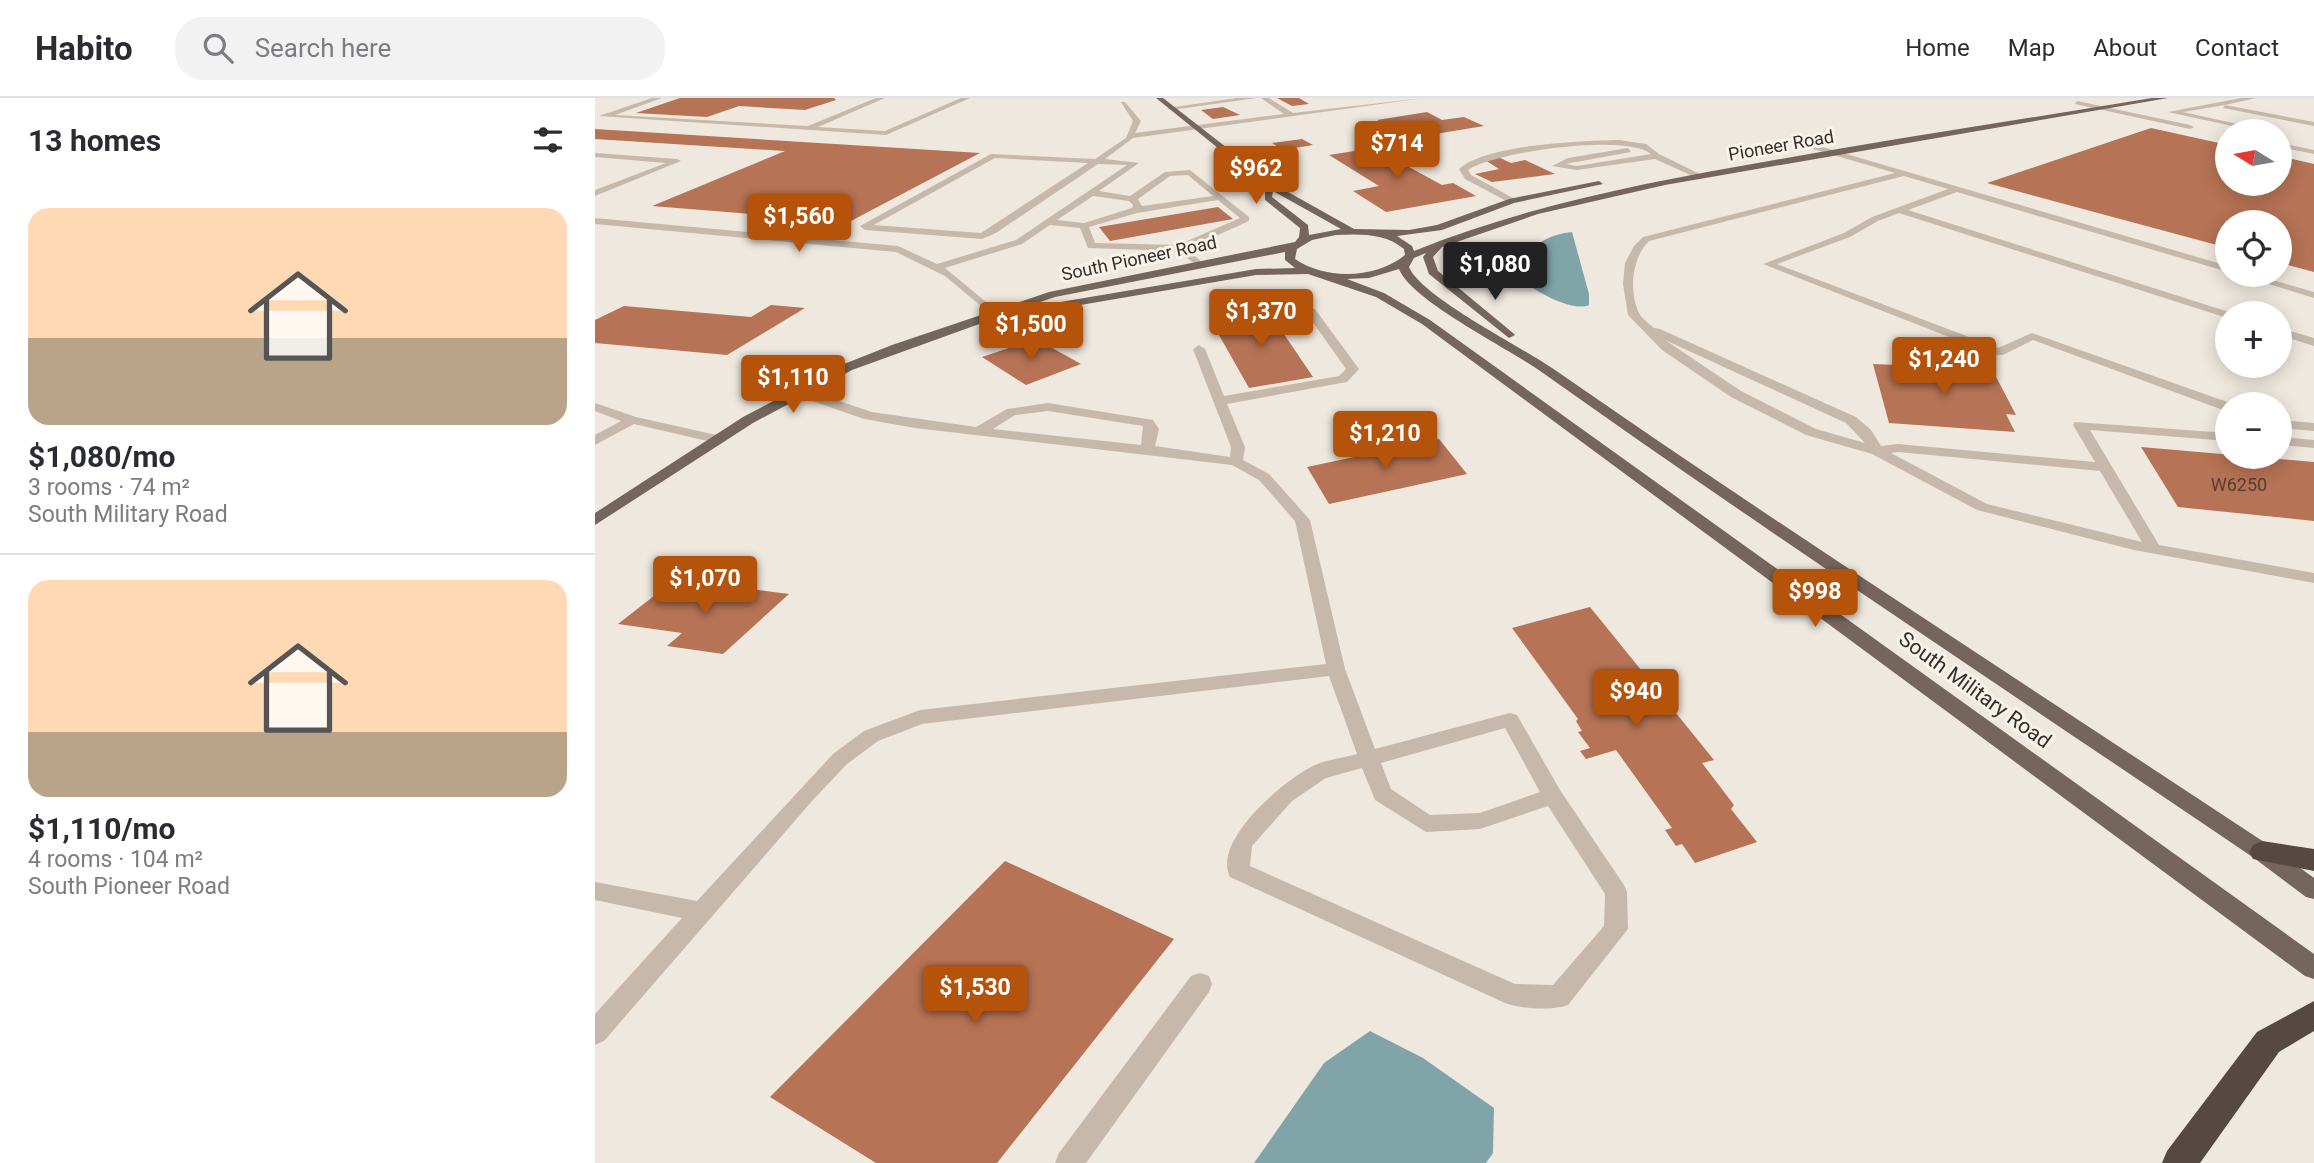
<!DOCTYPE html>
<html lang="en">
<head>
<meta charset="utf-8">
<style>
	body { margin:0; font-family:Roboto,sans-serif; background:#f2f2f3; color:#2b2b33; height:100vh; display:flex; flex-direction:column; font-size:26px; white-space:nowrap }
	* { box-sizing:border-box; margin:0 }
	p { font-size:23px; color:#7c7c81 }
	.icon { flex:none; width:38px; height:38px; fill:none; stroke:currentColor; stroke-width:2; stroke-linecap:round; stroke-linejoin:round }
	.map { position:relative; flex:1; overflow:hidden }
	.sheet { display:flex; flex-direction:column; background:#fff; width:595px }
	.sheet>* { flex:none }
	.needle { width:46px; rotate:281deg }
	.fabs { position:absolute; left:1620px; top:21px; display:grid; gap:14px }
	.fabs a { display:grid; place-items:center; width:77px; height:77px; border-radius:50%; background:#fff; box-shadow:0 4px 18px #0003; font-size:35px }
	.price { position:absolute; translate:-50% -60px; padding:0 16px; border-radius:7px; background:#b45309; color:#fff; font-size:23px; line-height:46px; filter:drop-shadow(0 2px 4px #0008) }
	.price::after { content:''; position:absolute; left:50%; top:42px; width:21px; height:16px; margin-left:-10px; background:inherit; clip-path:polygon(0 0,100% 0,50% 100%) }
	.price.active { background:#222; color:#fff }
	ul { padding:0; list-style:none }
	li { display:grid; align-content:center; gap:14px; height:371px; padding:0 28px }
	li+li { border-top:2px solid #e1e1e2 }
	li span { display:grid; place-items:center; height:217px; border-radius:21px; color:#555 }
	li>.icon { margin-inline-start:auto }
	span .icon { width:126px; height:126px; fill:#fffc; stroke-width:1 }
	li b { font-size:30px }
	h2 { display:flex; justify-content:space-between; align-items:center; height:84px; padding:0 28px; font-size:30px }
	header { display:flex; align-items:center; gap:42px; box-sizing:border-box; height:98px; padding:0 35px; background:#fff; border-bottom:2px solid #e1e1e2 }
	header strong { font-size:33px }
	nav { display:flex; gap:38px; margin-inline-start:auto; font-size:24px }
	.search { width:490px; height:63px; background:#f2f2f3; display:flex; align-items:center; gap:18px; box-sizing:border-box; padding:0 24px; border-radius:28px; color:#7c7c81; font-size:26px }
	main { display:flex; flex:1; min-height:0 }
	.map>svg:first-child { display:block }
	.water { fill:#81a4a9 }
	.building { fill:#b67355 }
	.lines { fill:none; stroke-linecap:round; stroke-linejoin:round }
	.minor { fill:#c6b9ac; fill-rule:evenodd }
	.major { fill:#75665d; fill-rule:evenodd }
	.highway { fill:#554942; fill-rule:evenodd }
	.labels { text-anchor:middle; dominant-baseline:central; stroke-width:6; stroke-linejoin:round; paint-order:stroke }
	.far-street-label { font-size:18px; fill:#352e2a; stroke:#f7f2ea }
	.number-label { font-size:18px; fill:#553f35 }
	.street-label { font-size:21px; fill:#352e2a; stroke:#f7f2ea }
</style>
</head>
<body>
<header>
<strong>Habito</strong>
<div class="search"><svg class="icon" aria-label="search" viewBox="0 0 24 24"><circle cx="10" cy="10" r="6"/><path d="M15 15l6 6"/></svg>Search here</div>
<nav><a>Home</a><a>Map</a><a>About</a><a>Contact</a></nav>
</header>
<main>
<section class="sheet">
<h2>13 homes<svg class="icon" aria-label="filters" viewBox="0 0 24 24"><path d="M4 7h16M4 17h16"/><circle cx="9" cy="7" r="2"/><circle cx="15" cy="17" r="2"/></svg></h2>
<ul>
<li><span style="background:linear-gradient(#ffd9b3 60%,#b9a48a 0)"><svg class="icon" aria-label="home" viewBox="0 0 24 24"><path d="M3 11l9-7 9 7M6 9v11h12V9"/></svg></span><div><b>$1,080/mo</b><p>3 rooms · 74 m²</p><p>South Military Road</p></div></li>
<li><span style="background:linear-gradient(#ffd9b3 70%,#b9a48a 0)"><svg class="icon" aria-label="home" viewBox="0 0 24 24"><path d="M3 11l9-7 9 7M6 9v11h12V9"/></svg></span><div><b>$1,110/mo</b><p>4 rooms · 104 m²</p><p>South Pioneer Road</p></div></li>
</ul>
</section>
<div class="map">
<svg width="1719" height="1065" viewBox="0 0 1719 1065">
	<rect width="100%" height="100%" fill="#efe8de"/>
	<path class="water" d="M977,134l17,62v11c-16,8 -61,-16 -71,-30 8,-27 26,-40 54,-43z
		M775,933l53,27 71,50 -1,45 -7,10h-232l70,-100z"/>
	<path class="building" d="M85,0h154l2,2 -31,10 -66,-4 -32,11 -71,-4z
		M682,0h22l10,6 -17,2z
		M628,9l17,8 -27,4 -12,-9z
		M832,14l15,8 22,-3 20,9 -73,12 -34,-18z
		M1556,30l77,17v39h52v-28l34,8v108l-34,-9v-41h-52v26l-241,-65z
		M0,31l385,24 -131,69 -197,-16 133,-55 -190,-12z
		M707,41l11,6 -30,5 -11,-7z
		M791,48l23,13 -11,2 44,24 11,-2 23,13 -90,16 -33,-21 26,-5 -50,-31z
		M905,60l11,5 14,-3 30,14 -63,8 -17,-8 24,-5 -14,-9z
		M623,109l15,12 -123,22 -11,-14z
		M176,207l34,3 -78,47 -132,-12v-23l29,-14 127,11z
		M670,208l48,71 -64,11 -34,-60 19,-3 -8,-13z
		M441,241l45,25 -55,21 -44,-28z
		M1278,266l119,5 24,46 -10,-1 9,18 -126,-9z
		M844,341l28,35 -138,30 -22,-37z
		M1546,349l173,15v59l-136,-14z
		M73,487l61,8 7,-6 53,7 -66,60 -56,-8 15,-13 -64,-9z
		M995,509l124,153 -12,3 32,42 -3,4 26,33 -62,21 -13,-19 -6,2 -11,-16 7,-2 -56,-78 -30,9 -6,-8 10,-3 -12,-16 4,-1 -6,-10 2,-2 -66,-91z
		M410,763l169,78 -177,224h-121l-106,-66z"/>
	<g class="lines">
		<path class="minor" d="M57,0h10l-47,17 193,11 68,-28h9l-67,29 67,4 76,-33h9l-84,37 -287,-19z
			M642,0h20l-86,12 -4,-2z
			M666,0h8l24,15 131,-15 -291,40 -28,21 34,4 -40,28 31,5 35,-24 25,-2 59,47v4l-62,28 17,15 -5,3 -21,-16 -90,-3 -8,-20 -30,-3 -28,19 -77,24 53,44 2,2 -6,3 -49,-41 -49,-24 -301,-28v-6l303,28 39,18 79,-24 111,-75 -29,-1 -102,69 -14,6 -117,-9 -5,-4 131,-72 104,5 31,-21 7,-17 -12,-19h4l16,19 -6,12 149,-19zM400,60l93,5 -107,70 -107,-8zM593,77l25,21 -71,10 -4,-7 32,-23zM498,98l36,5 4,4 -1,3 -48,15 -27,-3zM623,102l22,18 -62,27 -83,-2 -6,-16 48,-14z
			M1646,0h15l-31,7 89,17v4l-91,-18 2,-3 -42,7 86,19h-14l-87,-19z
			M1482,3l113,24 4,2 -4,2 -115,-25z
			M1024,42l27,4 13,10 45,22 -7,2 -42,-19 -78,11 -25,-4 16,-8 60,-10 3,4 -66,12 12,2 74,-12c-25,-21 -157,-2 -183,16l3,5 44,24 -3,5 -47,-25 -6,-10c28,-25 122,-28 160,-29z
			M1214,45l419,123v6l-271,-80 -49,18 324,103h-4v5l-4,-1 -325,-104 -21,8 -28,16 -73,27 221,84 34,-15 201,71h-5v7l-5,-1 -190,-70 -30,15h-8l-232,-91 81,-31 28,-16 76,-28 -44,-13 -255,65c-17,17 -20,48 -11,70 3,7 10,12 16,17l6,1 196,88 15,13 10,16 17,-2 197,18 -22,-37 2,-3 153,11v8l-138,-11 69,115 155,28v10l-180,-33 -157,-40 -105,-56 -66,-19 -75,-38 -69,-47 -34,-35 -5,-31 2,-21 9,-17 9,-9 252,-64 -89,-26zM1070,242l181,83 19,20 -49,-14 -75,-38zM1303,354l202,19 42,71 -155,-38 -96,-51z
			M1685,45l34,7v4l-34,-7z
			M0,55l82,6 4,2 -86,35v-6l71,-27 -71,-6z
			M1645,177h15l59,17v6z
			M712,211h8l44,60 -12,13 -120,22 18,43 -2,13 26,14 41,46 35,149 30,80 135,-36 7,2 43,75 64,95 3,7 1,37 -60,76c-17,6 -46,4 -63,-2l-275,-126c-18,-36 52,-95 81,-110 13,-7 31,-9 46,-13l-28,-78 -407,48 -44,17 -31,23 -35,37 -208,240 -9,4v-31l87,-96 -87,-18v-18l102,19 136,-147 31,-23 56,-21 406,-46 -31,-143 -36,-41 -27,-15 -317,-37 -51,-9 -69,-24v-6h8l69,23 104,15 31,-18 41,-6 105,17 6,9 -4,17 75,11 1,-10 -38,-98 6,-4 6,4 19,47 115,-20 7,-7 -41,-58zM453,313l95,15 -2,19 -148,-16 22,-14zM910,630l35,64 -60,21 -50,2 -39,-26 -10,-26zM767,670l13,32 51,32 54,-3 68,-23 57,88 -1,32 -51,59 -38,-1 -265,-118 2,-20 40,-45 34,-23z
			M1685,230l34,10v8l-34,-11z
			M0,305l41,14 85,19 2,3 -7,4 -82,-19 -39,21v-10l26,-14 -26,-10z
			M1685,322l34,3v8l-34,-3z
			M1685,339l34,3v8l-34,-3z
			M605,875l9,3 3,8 -3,8 -123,171h-31l4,-10 132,-177z"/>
		<path class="major" d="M561,0h7l109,85 82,46 55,1 28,-5 72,-26 90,-18 4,3 -89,19 -72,27 -45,6 15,10 2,5c114,-46 234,-69 355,-90 128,-23 256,-42 383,-63h16l-503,87 -127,29 -96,33 -9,10 5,14 75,62 2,2 -6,3 -80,-64 -6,-17 3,-4 -12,5 -5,9c12,30 115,81 146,103 235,163 476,318 715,476l44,32v21l-8,-2 -52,-39c-237,-161 -477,-319 -711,-485 -31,-23 -132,-72 -144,-104l-30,9 -22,1 37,14 46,27 884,634v25l-9,-3 -883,-652 -46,-27 -68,-23 -52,1 -234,40 -4,-1v-4l-166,60 -99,53 -158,102v-12l148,-96 101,-53 48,-19 157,-53 246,-50 4,-5 1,-9 -35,-28v-14zM678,93l68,38 -32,6 -1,-10 -36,-28zM741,137c24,-1 49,-2 68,14l1,6c-29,24 -80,25 -110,4l2,-10 15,-9zM690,154v8l10,8 -39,1 -237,40 36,-12z"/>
		<path class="highway" d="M1667,743l52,8v22l-61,-12 -4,-7 4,-7z
			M1719,903v30l-35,21 -79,111h-38l5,-12 90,-119z"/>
	</g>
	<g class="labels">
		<g class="far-street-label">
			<text transform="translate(1186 47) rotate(-10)">Pioneer Road</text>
			<text transform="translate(544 160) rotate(-12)">South Pioneer Road</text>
		</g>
		<g class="number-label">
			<text x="1644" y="386">W6250</text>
		</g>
		<g class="street-label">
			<text transform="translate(1380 592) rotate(36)">South Military Road</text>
		</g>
	</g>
</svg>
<div class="fabs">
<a><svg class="needle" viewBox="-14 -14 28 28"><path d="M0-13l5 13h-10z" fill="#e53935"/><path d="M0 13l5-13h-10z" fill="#7c7c81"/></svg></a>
<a><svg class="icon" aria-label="locate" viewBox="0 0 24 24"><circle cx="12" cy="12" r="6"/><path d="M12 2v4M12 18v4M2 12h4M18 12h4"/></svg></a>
<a>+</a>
<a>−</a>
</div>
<b class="price" style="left:802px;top:83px">$714</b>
<b class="price" style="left:661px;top:108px">$962</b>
<b class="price" style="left:204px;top:156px">$1,560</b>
<b class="price active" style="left:900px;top:204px">$1,080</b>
<b class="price" style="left:666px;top:251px">$1,370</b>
<b class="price" style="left:436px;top:264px">$1,500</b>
<b class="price" style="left:1349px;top:299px">$1,240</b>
<b class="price" style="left:198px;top:317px">$1,110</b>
<b class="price" style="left:790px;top:373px">$1,210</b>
<b class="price" style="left:110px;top:518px">$1,070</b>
<b class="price" style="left:1220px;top:531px">$998</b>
<b class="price" style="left:1041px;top:631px">$940</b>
<b class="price" style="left:380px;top:927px">$1,530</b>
</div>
</main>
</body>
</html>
